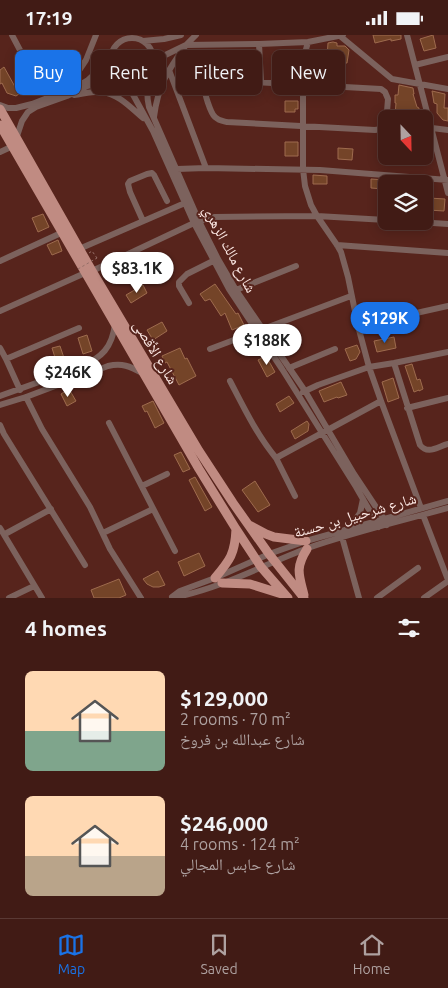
<!DOCTYPE html>
<html lang="en">
<head>
<meta charset="utf-8">
<style>
	body { margin:0; font-family:Ubuntu,"Noto Naskh Arabic",sans-serif; background:#48241e; color:#f1f3f6; height:100vh; display:flex; flex-direction:column; font-size:19px; white-space:nowrap }
	* { box-sizing:border-box; margin:0 }
	p { font-size:16px; color:#aea1a0 }
	.icon { flex:none; width:28px; height:28px; fill:none; stroke:currentColor; stroke-width:2; stroke-linecap:round; stroke-linejoin:round }
	.map { position:relative; height:563px; overflow:hidden }
	.sheet { display:flex; flex-direction:column; background:#411b15; flex:1 }
	.sheet>* { flex:none }
	.banner { position:absolute; left:15px; top:15px; width:419px; height:45px; display:flex; gap:10px }
	.needle { width:32px; rotate:158deg }
	.controls { position:absolute; left:378px; top:75px; display:grid; gap:10px }
	.controls a { display:grid; place-items:center; width:55px; height:55px; border-radius:8px; background:#411b15; box-shadow:0 2px 12px #0003,0 0 0 1px #5a3934; font-size:25px }
	.price { position:absolute; translate:-50% -42px; padding:0 11px; border-radius:18px; background:#fff; color:#222; font-size:16px; line-height:32px; filter:drop-shadow(0 1px 2px #0008) }
	.price::after { content:''; position:absolute; left:50%; top:30px; width:15px; height:11px; margin-left:-8px; background:inherit; clip-path:polygon(0 0,100% 0,50% 100%) }
	.price.current { background:#1a73e8; color:#fff }
	ul { padding:0; list-style:none }
	li { display:flex; align-items:center; gap:15px; height:125px; padding:0 25px }
	li span { display:grid; place-items:center; flex:none; width:140px; height:100px; border-radius:8px; color:#555 }
	li>.icon { margin-inline-start:auto }
	span .icon { width:60px; height:60px; fill:#fffc; stroke-width:1 }
	li b { font-size:21px }
	h2 { display:flex; justify-content:space-between; align-items:center; height:60px; padding:0 25px; font-size:21px }
	.tag { padding:0 18px; border-radius:8px; background:#411b15; box-shadow:0 2px 12px #0003,0 0 0 1px #5a3934; font-size:18px; line-height:45px }
	.tag.current { background:#1a73e8; color:#fff }
	.status { display:flex; justify-content:space-between; align-items:center; height:35px; padding:0 25px; background:#411b15; direction:ltr }
	.status svg { height:14px; fill:currentColor }
	.tabs { display:flex; justify-content:space-around; align-items:center; height:70px; border-top:1px solid #5a3934; background:#411b15; font-size:14px; color:#aea1a0 }
	.tabs a { display:grid; justify-items:center; gap:2px }
	.tabs .current { color:#1a73e8 }
	.map>svg:first-child { display:block }
	.building { fill:#744428; stroke:#9e6b4e }
	.lines { fill:none; stroke-linecap:round; stroke-linejoin:round }
	.path { stroke:#966f68; stroke-width:1; stroke-dasharray:2.5 2.5; stroke-linecap:butt }
	.minor { stroke:#7c625d; stroke-width:6 }
	.major { stroke:#c08b82; stroke-width:9 }
	.path-bridge { stroke:#966f68; stroke-width:1; stroke-dasharray:2.5 2.5; stroke-linecap:butt }
	.labels { text-anchor:middle; dominant-baseline:central; stroke-width:4; stroke-linejoin:round; paint-order:stroke }
	.street-label { font-size:15px; fill:#fce8e4; stroke:#57241c }
</style>
</head>
<body>
<div class="status"><b>17:19</b><svg viewBox="0 0 49 12"><path d="M0 12V9h3v3zM5 12V6h3v6zM10 12V3h3v9zM15 12V0h3v12zM26 1h20v11H26zM47 4h2v5h-2z"/></svg></div>
<div class="map">
<svg width="448" height="563" viewBox="0 0 448 563">
	<rect width="100%" height="100%" fill="#57241c"/>
	<path class="building" d="M373,0h28v4l-10,2v-2l-16,4z
		M433,0l3,13 -12,3 -4,-12z
		M333,7l4,1v3h8l4,4 -2,13h-8l1,-5 -13,-1 1,-14z
		M283,15h5v1h7v18l-12,1z
		M4,32l15,27 -3,2 -9,-3 -5,-10 -2,1v-14z
		M399,50l14,3 1,6h-1l4,13 2,1 -1,10 -23,-3 1,-12h-1v-8h3z
		M432,56l13,3 -1,14h4v13l-5,-1 -6,-7v-9l-3,-1z
		M285,66h13v8h-3v3h-10z
		M285,107h13v14h-13z
		M338,113l15,1 -1,11 -14,-1z
		M383,121h29l-1,9 -28,-3z
		M313,140l14,1v8h-14z
		M371,144l14,1 -1,9 -13,-1z
		M429,163l16,1 -1,12 -16,-1z
		M43,179l6,13 -11,5 -6,-14z
		M58,205l4,11 -10,4 -5,-10z
		M215,249l21,30 2,-1 6,12 -12,5 -7,-17 -4,3 -11,-17 -5,2 -5,-7z
		M143,250l4,8 -16,10 -5,-8z
		M162,287l5,9 -14,9 -6,-10z
		M87,300l5,16 -9,3 -5,-16z
		M394,302l2,11 -19,4 -3,-11z
		M357,310l3,7 -4,7 -6,2 -5,-12z
		M60,311l5,15 -8,3 -5,-16z
		M180,313l5,11 2,-1 9,18 -17,9 -12,-23 -2,1 -3,-7z
		M266,321l9,16 -8,5 -9,-17z
		M412,329l5,16 3,-1 3,10 -4,2v-1l-5,2 -9,-26z
		M393,343l6,20 -11,4 -6,-20z
		M341,347l6,13 -9,3 -1,-1 -13,5 -5,-11z
		M69,354l7,12 -9,5 -6,-12z
		M289,361l5,7 -14,9 -4,-8z
		M153,366l11,22 -9,5 -8,-17 -2,1 -3,-6z
		M307,386l2,3 -1,7 -13,8 -4,-8z
		M181,417l9,17 -7,3 -9,-17z
		M195,442l17,30 -7,4 -16,-31z
		M255,446l15,24 -12,7 -16,-22z
		M199,518l6,13 -21,10 -6,-14z
		M158,536l7,14 -6,2h-6l-6,-3 -4,-5z
		M119,544l7,16 -7,3h-25l-3,-8z"/>
	<g class="lines">
		<path class="path" d="M89,218l3,-2 5,7"/>
		<path class="minor" d="M12,0l9,17 11,17
			M407,0l41,158
			M340,1l52,43 56,10
			M111 24a21 21 0 1 1 42 0a21 21 0 1 1-42 0Z
			M143,6l21,-2 17,-4
			M308,7l-3,11 -2,31v85l2,17 6,19 6,11 20,29 4,7 7,25 10,49 11,41 12,34 40,107
			M153,26l33,-16 10,-10
			M415,30l33,-8
			M169,35l37,98
			M149,38c-2,12 -3,22 0,34l50,114 19,38 18,31 69,101 49,83 28,42 5,9
			M125,45l28,51 41,92 35,66 53,80 74,118 23,40
			M215,45l166,9 4,3 3,7 -2,25 -5,5 -6,1 -148,-8c-5,-1 -8,-1 -12,-5 -4,-3 -12,-26 -10,-31 2,-4 6,-5 10,-6z
			M261,47l-2,-38 49,-2 35,-7
			M66,55l20,-30 10,-25
			M74,60c9,-1 19,-4 28,-3 17,2 29,16 41,26
			M0,70l8,3h8l16,-4 46,-18 10,-6 11,-10 12,-16
			M154,82c4,-32 14,-47 32,-72l73,-1
			M432,93l16,2
			M16,104l6,-18 6,-9 8,-5 31,-11 20,-10 32,-9
			M0,117l13,-6
			M177,134l29,-1 114,2 128,10
			M143,186l-13,-29 -2,-8 2,-3 17,-7 5,-1 2,2 13,26
			M403,186l45,3
			M337,210l111,8
			M79,214l106,-46
			M0,226l61,-28
			M92,236l102,-48 20,-6 103,-1 69,4
			M236,255l60,-24
			M189,268l-10,-17v-4l8,-8 26,-13
			M0,276l85,-38
			M358,291l90,-20
			M0,313l6,11 14,31
			M210,314l53,-20 88,-33
			M6,324l73,-31
			M394,328l26,82c8,10 17,2 28,-1
			M289,333l46,-19
			M230,346c14,27 27,54 46,77l105,-57
			M303,357l15,-7 51,-18 25,-4 54,-11
			M0,361l81,-29c21,-10 31,-19 34,-43
			M26,362l16,32 48,78 20,42 31,49
			M0,370l26,-8 82,-31c14,-3 22,0 34,7
			M407,373l41,-10
			M109,388l66,128
			M0,390l4,9 81,131
			M276,423l19,38
			M142,451l25,-12
			M423,480l25,65
			M350,492l10,-14 3,-14
			M0,493l42,70
			M103,498l50,-24
			M5,499l46,-25
			M342,502l17,61
			M172,562l8,-6 35,-13 54,-24 37,-13 142,-40
			M176,562c46,-9 89,-33 132,-49 46,-16 93,-27 140,-40
			M9,563l25,-12
			M377,563l41,-30
			M424,563l24,-17"/>
		<path class="major" d="M0,74l92,162 107,180 34,52 36,51 35,44
			M0,90l199,344 37,60 25,38 27,31
			M249,490l17,9 8,3 32,4
			M215,543c15,-18 20,-24 21,-49
			M222,548l28,1 35,11
			M304,560c-5,-20 -9,-27 3,-46"/>
		<path class="path-bridge" d="M78,234l19,-11"/>
	</g>
	<g class="labels">
		<g class="street-label">
			<text transform="translate(230 214) rotate(62)">شارع مالك الزهري</text>
			<text transform="translate(156 317) rotate(59)">شارع الأقصى</text>
			<text transform="translate(355 480) rotate(-16)">شارع شرحبيل بن حسنة</text>
		</g>
	</g>
</svg>
<div class="controls">
<a><svg class="needle" viewBox="-14 -14 28 28"><path d="M0-13l5 13h-10z" fill="#e53935"/><path d="M0 13l5-13h-10z" fill="#aea1a0"/></svg></a>
<a><svg class="icon" aria-label="layers" viewBox="0 0 24 24"><path d="M12 4l9 5-9 5-9-5zM3 14l9 5 9-5"/></svg></a>
</div>
<b class="price" style="left:137px;top:259px">$83.1K</b>
<b class="price current" style="left:385px;top:309px">$129K</b>
<b class="price" style="left:267px;top:331px">$188K</b>
<b class="price" style="left:68px;top:363px">$246K</b>
<div class="banner">
<a class="tag current">Buy</a>
<a class="tag">Rent</a>
<a class="tag">Filters</a>
<a class="tag">New</a>
</div>
</div>
<section class="sheet">
<h2>4 homes<svg class="icon" aria-label="filters" viewBox="0 0 24 24"><path d="M4 7h16M4 17h16"/><circle cx="9" cy="7" r="2"/><circle cx="15" cy="17" r="2"/></svg></h2>
<ul>
<li><span style="background:linear-gradient(#ffd9b3 60%,#7fa58c 0)"><svg class="icon" aria-label="home" viewBox="0 0 24 24"><path d="M3 11l9-7 9 7M6 9v11h12V9"/></svg></span><div><b>$129,000</b><p>2 rooms · 70 m²</p><p>شارع عبدالله بن فروخ</p></div></li>
<li><span style="background:linear-gradient(#ffd9b3 60%,#b9a48a 0)"><svg class="icon" aria-label="home" viewBox="0 0 24 24"><path d="M3 11l9-7 9 7M6 9v11h12V9"/></svg></span><div><b>$246,000</b><p>4 rooms · 124 m²</p><p>شارع حابس المجالي</p></div></li>
</ul>
</section>
<nav class="tabs">
<a class="current"><svg class="icon" aria-label="map" viewBox="0 0 24 24"><path d="M3 6l6-2 6 2 6-2v14l-6 2-6-2-6 2zM9 4v14M15 6v14"/></svg>Map</a>
<a><svg class="icon" aria-label="saved" viewBox="0 0 24 24"><path d="M7 4h10v16l-5-4-5 4z"/></svg>Saved</a>
<a><svg class="icon" aria-label="home" viewBox="0 0 24 24"><path d="M3 11l9-7 9 7M6 9v11h12V9"/></svg>Home</a>
</nav>
</body>
</html>
